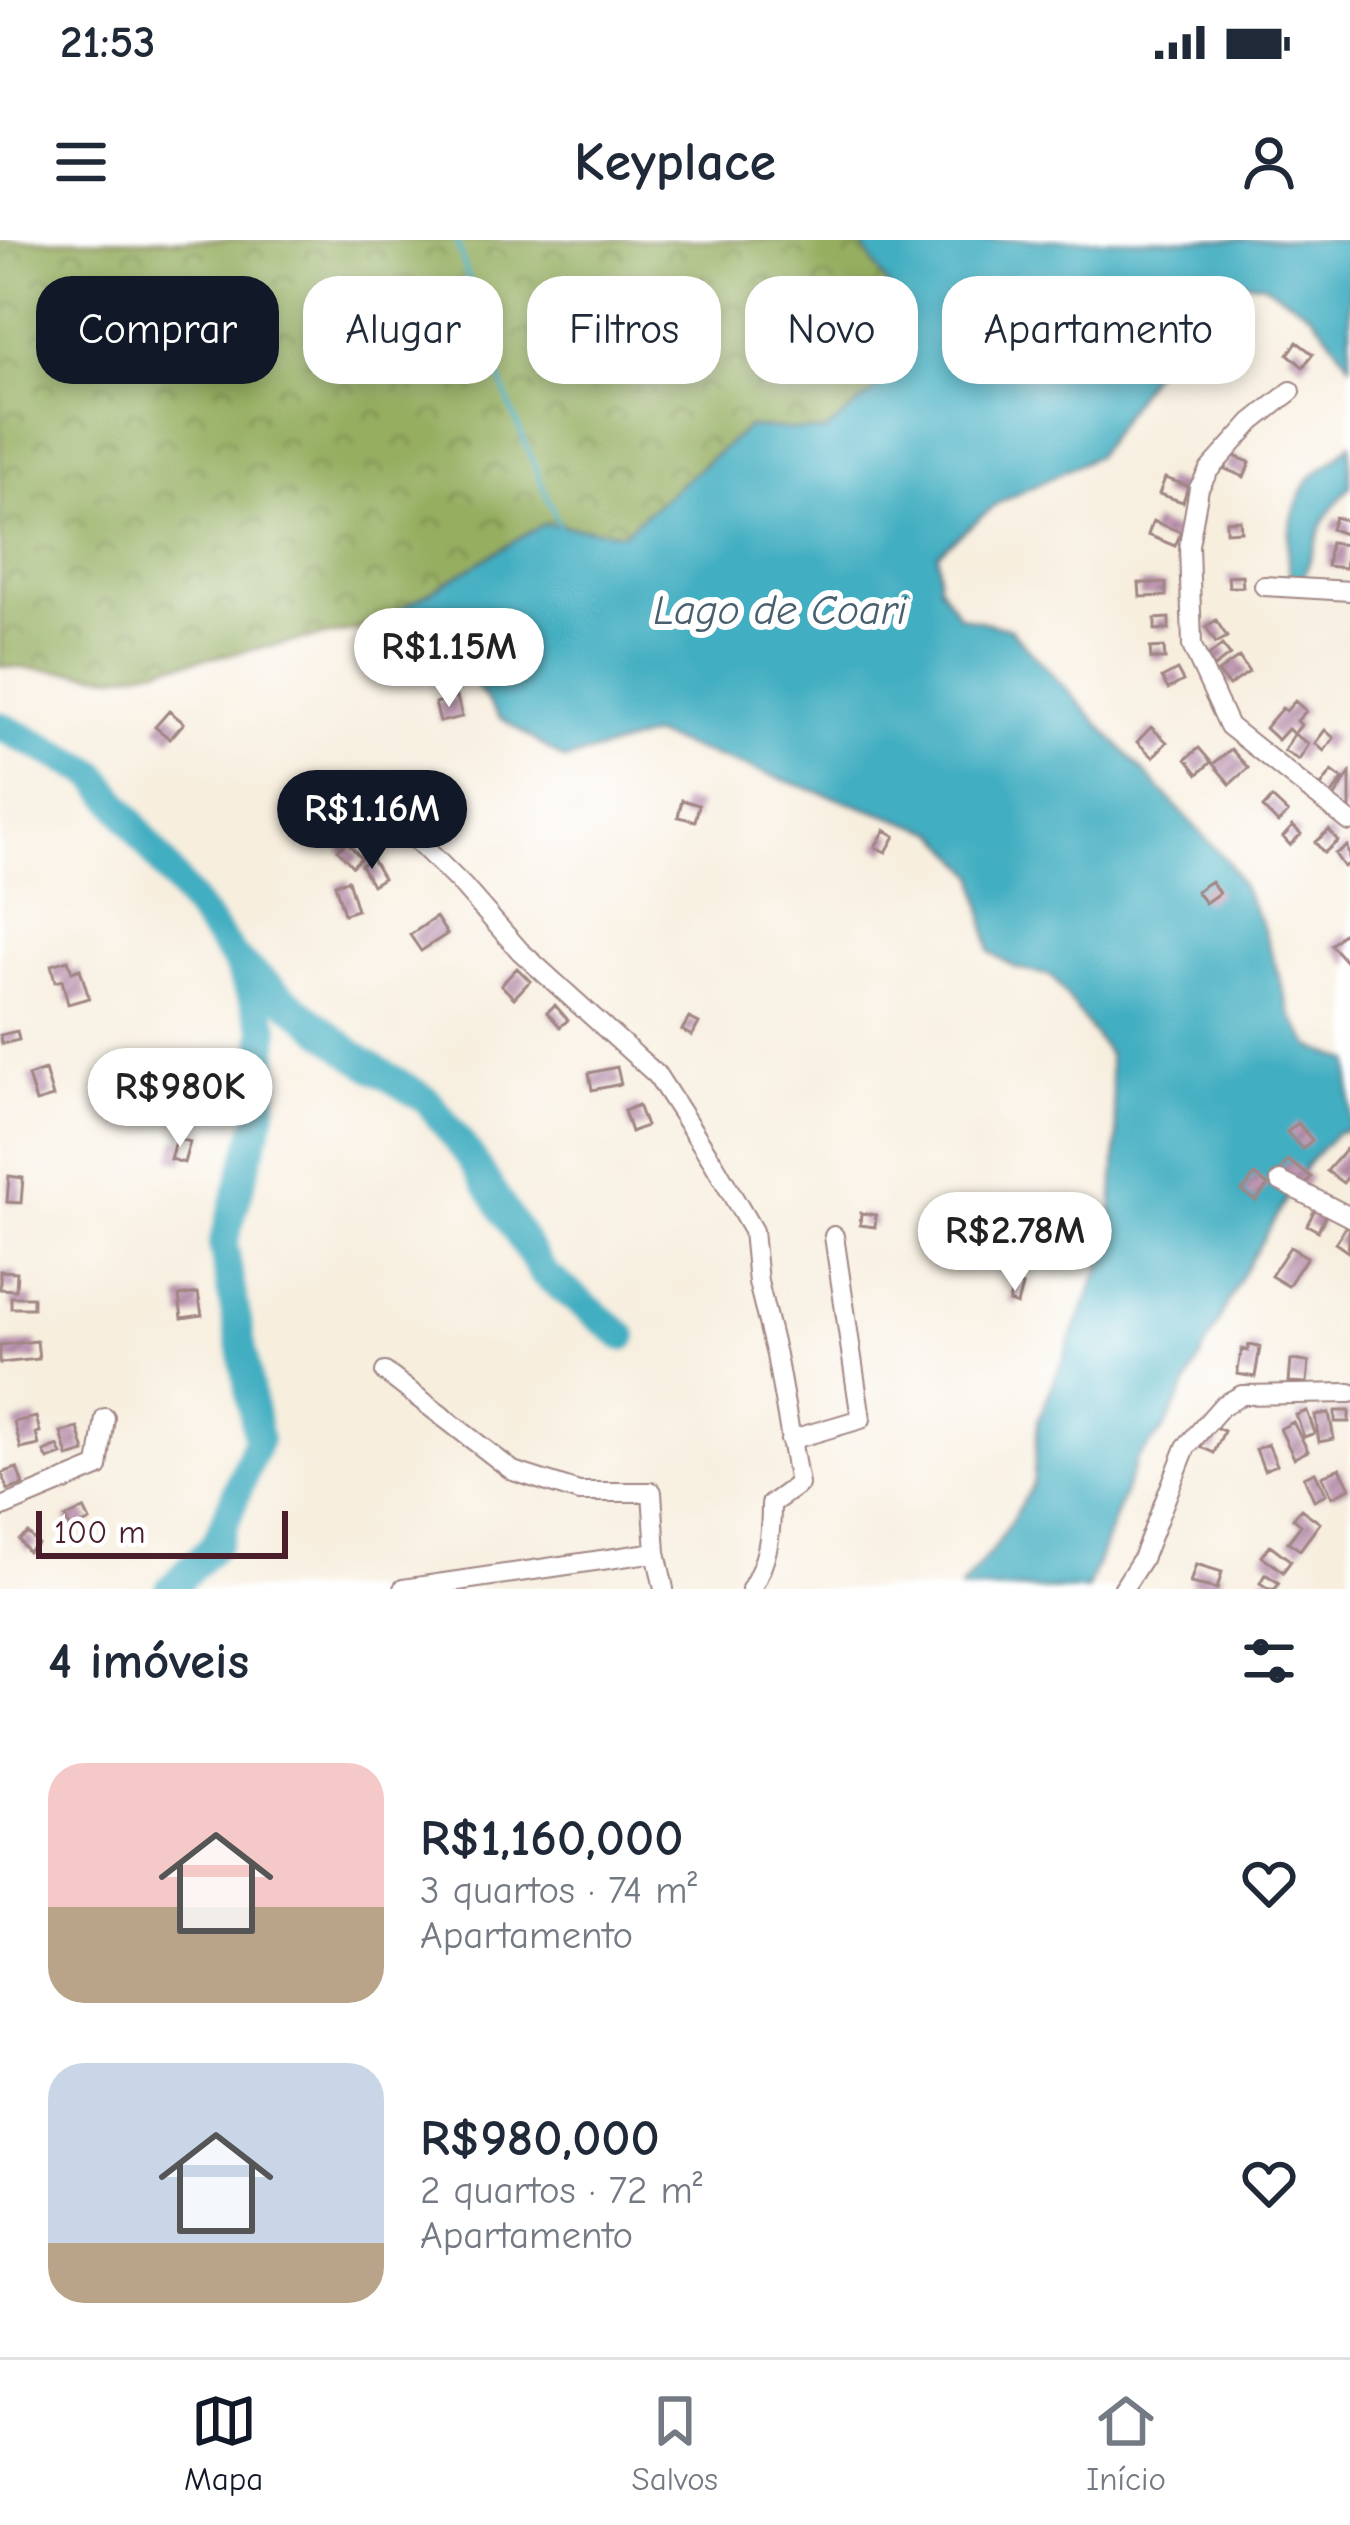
<!DOCTYPE html>
<html lang="pt">
<head>
<meta charset="utf-8">
<style>
	body { margin:0; font-family:"Comic Neue",sans-serif; background:#f6f6f7; color:#1f2937; height:100vh; display:flex; flex-direction:column; font-size:45px; white-space:nowrap }
	* { box-sizing:border-box; margin:0 }
	p { font-size:39px; color:#747a83 }
	.icon { flex:none; width:66px; height:66px; fill:none; stroke:currentColor; stroke-width:2; stroke-linecap:round; stroke-linejoin:round }
	.map { position:relative; height:1349px; overflow:hidden }
	.details { display:flex; flex-direction:column; background:#fff; flex:1 }
	.details>* { flex:none }
	.guide { position:absolute; left:36px; top:36px; width:1278px; height:108px; display:flex; gap:24px }
	.scale { position:absolute; left:36px; bottom:30px; width:252px; box-sizing:border-box; padding-left:12px; border:6px solid #4a1f2b; border-top:0; font-size:33px; line-height:42px; white-space:nowrap; color:#4a1f2b; -webkit-text-stroke:9px #fff; paint-order:stroke }
	.price { position:absolute; translate:-50% -102px; padding:0 27px; border-radius:42px; background:#fff; color:#222; font-size:39px; line-height:78px; filter:drop-shadow(0 3px 6px #0008) }
	.price::after { content:''; position:absolute; left:50%; top:72px; width:36px; height:27px; margin-left:-18px; background:inherit; clip-path:polygon(0 0,100% 0,50% 100%) }
	.price.active { background:#111827; color:#fff }
	ul { padding:0; list-style:none }
	li { display:flex; align-items:center; gap:36px; height:300px; padding:0 48px }
	li span { display:grid; place-items:center; flex:none; width:336px; height:240px; border-radius:36px; color:#555 }
	li>.icon { margin-inline-start:auto }
	span .icon { width:144px; height:144px; fill:#fffc; stroke-width:1 }
	li b { font-size:51px }
	h2 { display:flex; justify-content:space-between; align-items:center; height:144px; padding:0 48px; font-size:51px }
	.chip { padding:0 42px; border-radius:36px; background:#fff; box-shadow:0 6px 18px #0003; font-size:42px; line-height:108px }
	.chip.active { background:#111827; color:#fff }
	.status { display:flex; justify-content:space-between; align-items:center; height:84px; padding:0 60px; background:#fff; direction:ltr }
	.status svg { height:33px; fill:currentColor }
	header { display:flex; justify-content:space-between; align-items:center; height:156px; padding:0 48px; background:#fff; font-size:54px; font-weight:600 }
	.tabs { display:flex; justify-content:space-around; align-items:center; height:168px; border-top:3px solid #e0e1e3; background:#fff; font-size:33px; color:#747a83 }
	.tabs a { display:grid; justify-items:center; gap:6px }
	.tabs .active { color:#111827 }
	.map>svg:first-child { display:block }
	.forest { fill:url(#forest-crowns); stroke:#706646; stroke-width:3 }
	.water { fill:#43aec1; stroke:#466676; stroke-width:3 }
	.lines { fill:none; stroke-linecap:round; stroke-linejoin:round }
	.stream { stroke:#43aec1; stroke-width:4.5 }
	.river { stroke:#43aec1; stroke-width:30 }
	.building { fill:url(#building-hatch) }
	.minor-casing { stroke:#a08684; stroke-width:22 }
	.minor { stroke:#fff; stroke-width:18 }
	.labels { text-anchor:middle; dominant-baseline:central; stroke-width:12; stroke-linejoin:round; paint-order:stroke }
	.water-label { font-size:42px; font-style:italic; fill:#475f6e; stroke:#fff }
</style>
</head>
<body>
<div class="status"><b>21:53</b><svg viewBox="0 0 49 12"><path d="M0 12V9h3v3zM5 12V6h3v6zM10 12V3h3v9zM15 12V0h3v12zM26 1h20v11H26zM47 4h2v5h-2z"/></svg></div>
<header><svg class="icon" aria-label="menu" viewBox="0 0 24 24"><path d="M4 6h16M4 12h16M4 18h16"/></svg>Keyplace<svg class="icon" aria-label="person" viewBox="0 0 24 24"><circle cx="12" cy="8" r="4"/><path d="M4 21q1-7 8-7t8 7"/></svg></header>
<div class="map">
<svg width="1350" height="1349" viewBox="0 0 1350 1349">
	<defs>
		<pattern id="forest-crowns" width="20" height="18" patternUnits="userSpaceOnUse" patternTransform="scale(3)"><rect width="20" height="18" fill="#95ae60"/><path d="M2 6a3 3 0 1 1 6 0M12 15a3 3 0 1 1 6 0" fill="none" stroke="#7c8d4f"/></pattern>
		<pattern id="building-hatch" width="6" height="6" patternUnits="userSpaceOnUse" patternTransform="scale(3)"><rect width="6" height="6" fill="#c097b3"/><path d="M-1 1l2-2M0 6l6-6M5 7l2-2" fill="none" stroke="#9e7b92"/></pattern>
	</defs>
	<rect width="100%" height="100%" fill="#fff"/>
	<filter id="ink" filterUnits="userSpaceOnUse"><feTurbulence type="fractalNoise" baseFrequency=".00833" numOctaves="2"/><feDisplacementMap in="SourceGraphic" scale="24" xChannelSelector="R" yChannelSelector="G"/><feConvolveMatrix kernelMatrix="1 2 1 2 8 2 1 2 1" color-interpolation-filters="sRGB"/></filter>
	<filter id="wash" filterUnits="userSpaceOnUse"><feTurbulence type="fractalNoise" baseFrequency=".004" numOctaves="4" result="noise"/><feDisplacementMap in="SourceGraphic" scale="48" xChannelSelector="R" yChannelSelector="G"/><feGaussianBlur stdDeviation="2.7" result="paint"/><feColorMatrix in="noise" values="0 0 0 0 0 0 0 0 0 0 0 0 0 0 0 0 0 1.4 0 .05"/><feComposite in="paint" operator="in"/></filter>
	<g filter="url(#wash)">
		<rect width="100%" height="100%" fill="#f7eede"/>
		<path class="forest" d="M0,0h859l40,63 -11,78 -63,52 -77,-6 -125,106 -79,-9 -173,103 -255,49 -116,-10z"/>
		<path class="water" d="M859,0h491v124l-37,-49 -49,-31 -23,-3 -56,42 -89,133 -99,48 -59,49 1,32 20,31 50,12 220,235 33,61 30,93 20,30 38,14v69l-13,2 -30,32 -65,111 -77,153 -28,31 -49,130h-128l38,-46 35,-59 5,-64 72,-177 7,-109 -9,-80 -56,-78 -36,-8 -26,-16 -14,-76 -38,-43 -285,-98 -88,25 -66,-43 -31,-43 -97,-47 173,-103 79,9 125,-106 77,5 63,-52 11,-77z
			M1350,204v42l-26,34 -21,59 -9,3c-15,-23 -1,-89 20,-107 12,-11 25,-17 36,-31z"/>
		<g class="lines">
			<path class="stream" d="M456,0l52,161 51,125"/>
			<path class="river" d="M0,486l95,48 140,185 124,100 68,41 44,58 72,115 80,63
				M170,1349l46,-45 42,-105 -35,-195 39,-133 3,-85 -27,-61"/>
		</g>
		<g id="blocks">
			<path class="building" d="M1297,102l16,12 -10,13 -15,-13z
				M1231,215l19,7 -6,15 -19,-8z
				M1165,238l23,8 -5,16 -24,-8z
				M1335,277l15,5v14l-19,-7z
				M1240,280l1,11 -15,1v-11z
				M1153,281l28,11 -6,14 -27,-11z
				M1330,303l18,2 -3,23 -18,-2z
				M1242,335l1,12h-14l-1,-11z
				M1139,343h27v13l-26,1z
				M1169,378v11l-14,1v-11z
				M1216,380l11,17 -11,6 -10,-16z
				M1222,405l8,10 -16,12 -7,-10z
				M1164,407l1,12h-14l-1,-11z
				M1239,417l10,15 -20,14 -11,-14z
				M1177,430l6,11 -15,8 -6,-11z
				M457,457l5,20 -22,5 -5,-19z
				M1295,461l11,10 -9,10 4,4 -7,9 -6,-5 -10,11 -13,-12 17,-20 4,3z
				M169,471l15,12 -14,16 -15,-12z
				M1151,487l16,15 -14,15 -16,-15z
				M1325,490l9,8 -10,13 -9,-8z
				M1294,494l15,10 -10,16 -15,-9z
				M1199,508l12,14 -13,12 -12,-15z
				M1231,509l17,19 -18,16 -17,-20z
				M1332,531l11,8 -16,22 -11,-8z
				M1350,533v44l-20,-13z
				M1272,558l16,15 -10,10 -15,-15z
				M682,560l17,5 -4,16 -17,-4z
				M1293,586l8,8 -11,11 -7,-8z
				M885,590l10,6 -9,16 -11,-5z
				M1329,590l9,11 -14,12 -9,-11z
				M347,602l14,16 -9,8 -14,-16z
				M1347,606l3,17 -6,4 -9,-13z
				M372,619l11,19 -11,7 -11,-20z
				M348,640l9,30 -13,4 -9,-30z
				M1211,641l8,12 -14,10 -9,-12z
				M436,677l11,17 -26,17 -11,-16z
				M1345,692l5,6v28l-19,-21z
				M68,720l4,12 8,-3 9,29 -21,6 -6,-24 -7,2 -4,-17z
				M517,728l13,13 -16,17 -13,-13z
				M555,765l13,15 -8,7 -13,-15z
				M689,778l10,5 -7,13 -10,-6z
				M17,791l2,9 -17,4 -2,-9z
				M142,823l6,23 -20,6 -6,-24z
				M617,827l4,17 -29,6 -3,-17z
				M45,830l8,27 -17,5 -8,-26z
				M156,859l4,12 -20,5 -3,-13z
				M638,865l8,21 -15,6 -7,-21z
				M1298,883l14,17 -10,9 -15,-17z
				M176,898l14,4 -6,21 -14,-4z
				M1346,909l4,3v22l-7,9 -16,-12z
				M1288,920l23,17 -9,13 -23,-18z
				M1255,935l13,10 -12,16 -14,-10z
				M9,936l14,2 -2,25 -14,-1z
				M1316,967l11,6 -9,18 -11,-6z
				M861,973l15,2 -1,12 -15,-2z
				M1347,985l3,2 -2,25 -13,-9z
				M1290,1007l17,10 -19,29 -17,-10z
				M0,1031l17,1 -1,18 -16,-1z
				M1013,1044l9,2 -5,19 -8,-3z
				M198,1053l4,22 -20,3 -3,-22z
				M11,1057h22v11h-22z
				M37,1101l2,18 -39,4v-18z
				M1249,1105l11,2 -5,30 -18,-3 5,-25 6,2z
				M1291,1120l18,2 -2,21 -18,-1z
				M1307,1171l8,22 -11,4 -8,-22z
				M1335,1171h14v11h-14z
				M1329,1173l5,26 -15,3 -4,-27z
				M36,1177l4,15 -4,1 3,12 -18,4 -7,-27z
				M1293,1182l15,29 -14,7 -14,-29z
				M1210,1185l14,6 -10,22 -13,-6z
				M78,1188l7,24 -17,5 -7,-25z
				M1268,1204l9,21 -13,5 -8,-21z
				M58,1206l4,9 -14,5 -4,-8z
				M17,1228l6,17 -15,5 -6,-17z
				M1340,1228l10,20 -18,9 -10,-21z
				M1315,1232l11,22 -12,6 -10,-23z
				M84,1269l6,12 -19,9 -6,-12z
				M1301,1269l19,14 -20,27 -12,-8 13,-17 -8,-7z
				M28,1293l10,11 -10,8 -9,-12z
				M1270,1305l21,16 -8,11 -21,-16z
				M1196,1324l26,8 -5,17 -27,-6z
				M1265,1334l14,9 -4,6h-6l-9,-6z"/>
		</g>
	</g>
	<g filter="url(#ink)">
		<use href="#blocks" fill-opacity="0" stroke="#a08684" stroke-width="3"/>
		<g class="lines">
			<g class="minor-casing">
				<path id="minor" d="M1291,151l-39,31 -43,48 -10,18 -10,57 3,101 37,80 121,96
					M1264,346l86,5
					M378,562l85,84 57,65 137,124 56,87 40,69 5,51 18,73 23,129 -28,20c0,33 -3,56 -20,85
					M1280,941l70,36
					M385,1132l128,99 66,21h73l4,60 8,37
					M790,1200l71,-21 -27,-183
					M0,1268l98,-41 7,-49
					M403,1349l253,-37
					M1123,1349l19,-30 44,-112 36,-41 20,-11 108,-2"/>
			</g>
			<use href="#minor" class="minor"/>
		</g>
	</g>
	<g class="labels">
		<g class="water-label">
			<text x="780" y="370">Lago de Coari</text>
		</g>
	</g>
</svg>
<div class="scale">100 m</div>
<b class="price" style="left:449px;top:470px">R$1.15M</b>
<b class="price active" style="left:372px;top:632px">R$1.16M</b>
<b class="price" style="left:180px;top:910px">R$980K</b>
<b class="price" style="left:1015px;top:1054px">R$2.78M</b>
<div class="guide">
<a class="chip active">Comprar</a>
<a class="chip">Alugar</a>
<a class="chip">Filtros</a>
<a class="chip">Novo</a>
<a class="chip">Apartamento</a>
</div>
</div>
<section class="details">
<h2>4 imóveis<svg class="icon" aria-label="filters" viewBox="0 0 24 24"><path d="M4 7h16M4 17h16"/><circle cx="9" cy="7" r="2"/><circle cx="15" cy="17" r="2"/></svg></h2>
<ul>
<li><span style="background:linear-gradient(#f6c9c9 60%,#b9a48a 0)"><svg class="icon" aria-label="home" viewBox="0 0 24 24"><path d="M3 11l9-7 9 7M6 9v11h12V9"/></svg></span><div><b>R$1,160,000</b><p>3 quartos · 74 m²</p><p>Apartamento</p></div><svg class="icon" aria-label="heart" viewBox="0 0 24 24"><path d="M12 20l-8-8c-3-5 5-10 8-4 3-6 11-1 8 4z"/></svg></li>
<li><span style="background:linear-gradient(#c9d6e8 75%,#b9a48a 0)"><svg class="icon" aria-label="home" viewBox="0 0 24 24"><path d="M3 11l9-7 9 7M6 9v11h12V9"/></svg></span><div><b>R$980,000</b><p>2 quartos · 72 m²</p><p>Apartamento</p></div><svg class="icon" aria-label="heart" viewBox="0 0 24 24"><path d="M12 20l-8-8c-3-5 5-10 8-4 3-6 11-1 8 4z"/></svg></li>
</ul>
</section>
<nav class="tabs">
<a class="active"><svg class="icon" aria-label="map" viewBox="0 0 24 24"><path d="M3 6l6-2 6 2 6-2v14l-6 2-6-2-6 2zM9 4v14M15 6v14"/></svg>Mapa</a>
<a><svg class="icon" aria-label="saved" viewBox="0 0 24 24"><path d="M7 4h10v16l-5-4-5 4z"/></svg>Salvos</a>
<a><svg class="icon" aria-label="home" viewBox="0 0 24 24"><path d="M3 11l9-7 9 7M6 9v11h12V9"/></svg>Início</a>
</nav>
</body>
</html>
